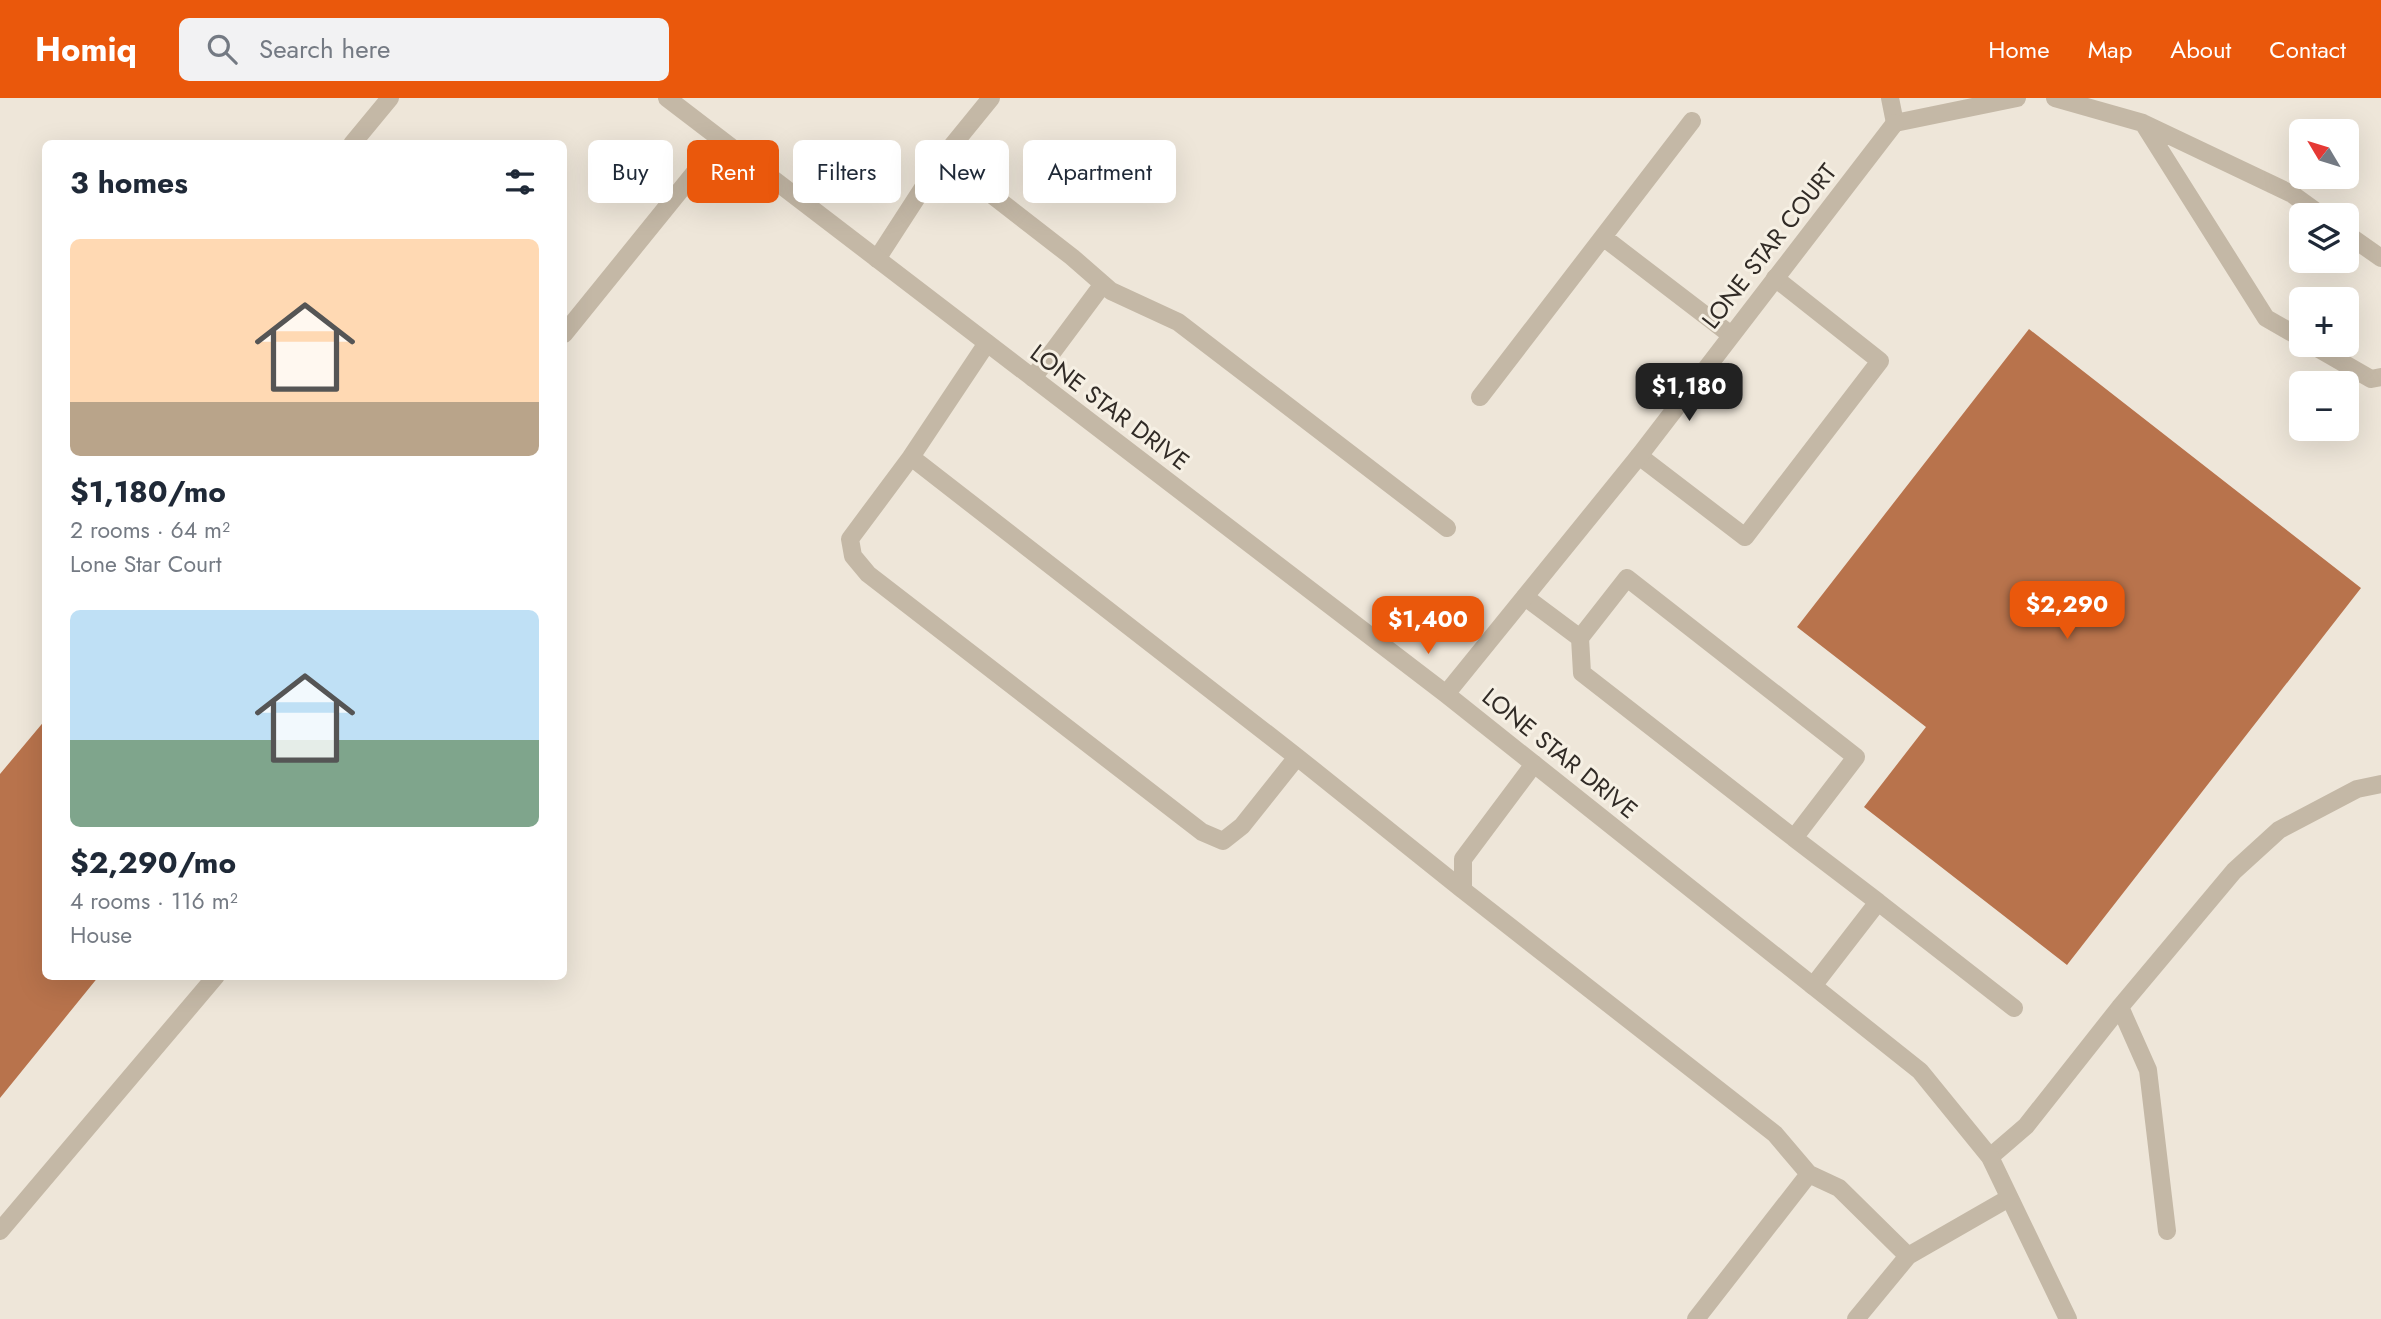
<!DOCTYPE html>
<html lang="en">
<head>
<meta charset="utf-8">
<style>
	body { margin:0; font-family:Jost,sans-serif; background:#f2f2f3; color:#1f2937; height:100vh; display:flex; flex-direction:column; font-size:26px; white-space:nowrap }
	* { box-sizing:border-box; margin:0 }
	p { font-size:23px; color:#747a83 }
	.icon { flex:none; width:38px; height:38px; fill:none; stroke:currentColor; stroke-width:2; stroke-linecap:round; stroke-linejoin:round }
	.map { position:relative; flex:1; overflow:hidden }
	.drawer { position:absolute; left:42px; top:42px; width:525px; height:840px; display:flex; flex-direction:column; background:#fff; border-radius:10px; box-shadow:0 7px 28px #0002 }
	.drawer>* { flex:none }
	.banner { position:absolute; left:588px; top:42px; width:665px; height:63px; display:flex; gap:14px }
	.needle { width:46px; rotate:308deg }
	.fabs { position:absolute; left:2289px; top:21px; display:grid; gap:14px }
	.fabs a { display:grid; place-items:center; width:70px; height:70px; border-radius:10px; background:#fff; box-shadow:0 7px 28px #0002; font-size:35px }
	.price { position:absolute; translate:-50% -60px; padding:0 16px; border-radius:14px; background:#ea580c; color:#fff; font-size:23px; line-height:46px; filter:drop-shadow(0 2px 4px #0008) }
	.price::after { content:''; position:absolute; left:50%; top:42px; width:21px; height:16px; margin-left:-10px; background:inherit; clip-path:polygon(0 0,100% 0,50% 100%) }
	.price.selected { background:#222; color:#fff }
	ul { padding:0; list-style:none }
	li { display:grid; align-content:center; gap:14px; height:371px; padding:0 28px }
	li span { display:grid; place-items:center; height:217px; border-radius:10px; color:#555 }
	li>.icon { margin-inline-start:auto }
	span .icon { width:126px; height:126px; fill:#fffc; stroke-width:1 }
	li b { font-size:30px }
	h2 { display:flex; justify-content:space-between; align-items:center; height:84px; padding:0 28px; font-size:30px }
	.pill { padding:0 24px; border-radius:10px; background:#fff; box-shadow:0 7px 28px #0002; font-size:24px; line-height:63px }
	.pill.selected { background:#ea580c; color:#fff }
	header { display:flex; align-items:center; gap:42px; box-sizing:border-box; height:98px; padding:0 35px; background:#ea580c; color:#fff }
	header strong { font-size:33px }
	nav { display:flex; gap:38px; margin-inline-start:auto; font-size:24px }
	.search { width:490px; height:63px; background:#f2f2f3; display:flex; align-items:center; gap:18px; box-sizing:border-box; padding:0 24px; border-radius:10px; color:#747a83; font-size:26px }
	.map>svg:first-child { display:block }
	.building { fill:#b8734c }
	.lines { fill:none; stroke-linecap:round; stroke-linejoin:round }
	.service { stroke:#c4b8a6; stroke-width:18 }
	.minor { stroke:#c4b8a6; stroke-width:18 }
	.labels { text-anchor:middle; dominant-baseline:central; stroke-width:6; stroke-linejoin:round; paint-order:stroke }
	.street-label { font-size:24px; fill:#312b26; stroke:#f6f0e4 }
</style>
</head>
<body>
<header>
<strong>Homiq</strong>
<div class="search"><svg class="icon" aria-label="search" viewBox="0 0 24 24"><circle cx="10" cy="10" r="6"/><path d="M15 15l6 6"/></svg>Search here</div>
<nav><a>Home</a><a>Map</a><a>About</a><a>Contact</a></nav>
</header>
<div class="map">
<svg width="2381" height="1221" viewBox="0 0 2381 1221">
	<rect width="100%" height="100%" fill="#eee6d9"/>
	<path class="building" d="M2029,231l332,259 -294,377 -203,-158 62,-80 -129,-100z
		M46,621v257h53l-99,122v-324z"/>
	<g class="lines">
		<path class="service" d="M1890,0l5,25 122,-25
			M2055,0l88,25 149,71 29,21
			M2143,25l123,195 35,20
			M352,46l38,-46
			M943,59l129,100 39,34 67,31 269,206
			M2347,136l34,24
			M1603,139l128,98
			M877,161l66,-102 48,-59
			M987,245l-76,114 386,300 166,133
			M2312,247l59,34 10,-2
			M1033,280l70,-94
			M1480,299l212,-276
			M1639,358l106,81 135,-176 -105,-83
			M911,359l-61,82 3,17 15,18 334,258 21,9 19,-15 55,-69
			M1525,499l55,41 47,-60 229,179 -62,81 -212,-165 -2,-35
			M1534,666l-71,95v31l312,244 34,40
			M1794,740l84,64 -65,84
			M1878,804l136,106
			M2120,909l28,63 19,161
			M1990,1059l36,-31 94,-119 114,-136 45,-41 78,-41 24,-5
			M0,1133l216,-255
			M1696,1221l113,-145 30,14 69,68
			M1856,1221l52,-63 101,-58"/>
		<path class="minor" d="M667,0l779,596 474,377 70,86 78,162
			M564,236l157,-194
			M1446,596l193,-238 256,-333"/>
	</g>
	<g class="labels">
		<g class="street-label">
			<text transform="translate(1769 148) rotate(-52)">LONE STAR COURT</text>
			<text transform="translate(1110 309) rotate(37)">LONE STAR DRIVE</text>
			<text transform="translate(1560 655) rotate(39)">LONE STAR DRIVE</text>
		</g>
	</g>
</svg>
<div class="fabs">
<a><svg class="needle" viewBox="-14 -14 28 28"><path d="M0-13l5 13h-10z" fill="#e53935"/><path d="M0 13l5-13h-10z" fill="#747a83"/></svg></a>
<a><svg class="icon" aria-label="layers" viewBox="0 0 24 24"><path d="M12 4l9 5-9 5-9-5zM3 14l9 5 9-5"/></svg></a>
<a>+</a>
<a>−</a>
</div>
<b class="price selected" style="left:1689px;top:325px">$1,180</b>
<b class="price" style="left:2067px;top:543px">$2,290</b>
<b class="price" style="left:1428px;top:558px">$1,400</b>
<div class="banner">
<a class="pill">Buy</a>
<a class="pill selected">Rent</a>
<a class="pill">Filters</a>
<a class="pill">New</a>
<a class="pill">Apartment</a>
</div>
<section class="drawer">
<h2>3 homes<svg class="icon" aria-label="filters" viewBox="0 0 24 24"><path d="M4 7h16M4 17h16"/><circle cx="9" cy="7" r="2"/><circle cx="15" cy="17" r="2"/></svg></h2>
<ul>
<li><span style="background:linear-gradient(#ffd9b3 75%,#b9a48a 0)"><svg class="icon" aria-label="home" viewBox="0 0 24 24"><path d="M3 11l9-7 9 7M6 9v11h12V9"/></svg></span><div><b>$1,180/mo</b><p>2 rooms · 64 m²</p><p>Lone Star Court</p></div></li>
<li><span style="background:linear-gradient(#bfe0f5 60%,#7fa58c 0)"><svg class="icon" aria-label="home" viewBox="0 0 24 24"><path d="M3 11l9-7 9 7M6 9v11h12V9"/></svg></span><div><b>$2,290/mo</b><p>4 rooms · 116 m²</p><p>House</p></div></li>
</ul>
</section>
</div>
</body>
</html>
